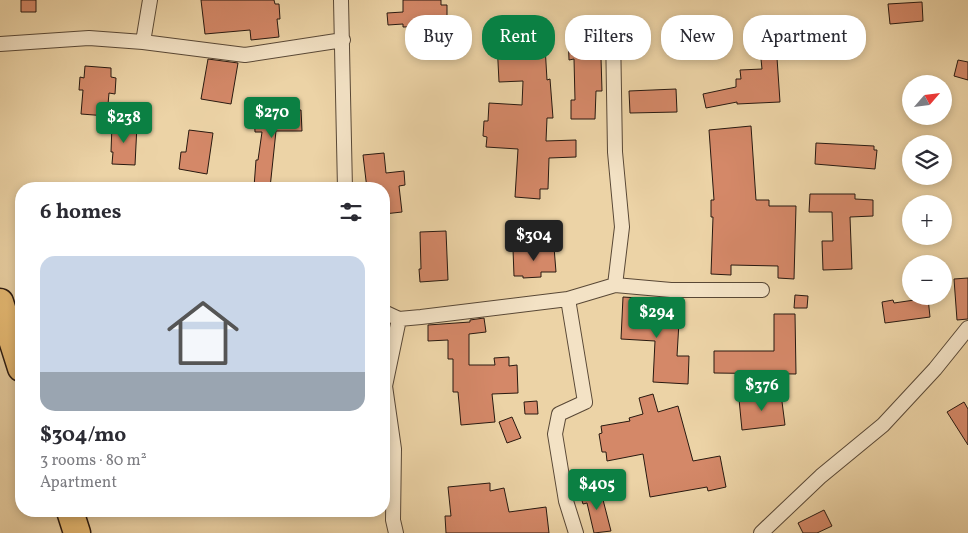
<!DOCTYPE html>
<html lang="en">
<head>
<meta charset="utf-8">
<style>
	body { margin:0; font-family:Vollkorn,serif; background:#f7f7f7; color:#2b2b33; height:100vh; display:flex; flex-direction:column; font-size:19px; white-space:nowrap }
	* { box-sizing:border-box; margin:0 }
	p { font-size:16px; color:#7c7c81 }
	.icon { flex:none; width:28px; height:28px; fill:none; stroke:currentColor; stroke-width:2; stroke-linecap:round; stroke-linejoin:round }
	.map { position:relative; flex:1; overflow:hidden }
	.drawer { position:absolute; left:15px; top:182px; width:375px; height:335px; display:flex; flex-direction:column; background:#fff; border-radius:20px; box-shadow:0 2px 8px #0003 }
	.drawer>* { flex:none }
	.hud { position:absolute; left:405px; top:15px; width:475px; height:45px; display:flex; gap:10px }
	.needle { width:32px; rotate:62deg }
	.buttons { position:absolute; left:902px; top:75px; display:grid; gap:10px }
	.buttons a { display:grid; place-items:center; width:50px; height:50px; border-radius:50%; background:#fff; box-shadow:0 2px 8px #0003; font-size:25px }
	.price { position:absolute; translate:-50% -42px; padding:0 11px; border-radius:5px; background:#0b8043; color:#fff; font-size:16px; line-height:32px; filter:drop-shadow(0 1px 2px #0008) }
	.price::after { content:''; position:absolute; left:50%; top:30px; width:15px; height:11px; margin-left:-8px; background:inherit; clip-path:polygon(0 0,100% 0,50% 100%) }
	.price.active { background:#222; color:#fff }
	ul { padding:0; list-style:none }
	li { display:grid; align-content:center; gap:10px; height:265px; padding:0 25px }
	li+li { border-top:1px solid #e1e1e2 }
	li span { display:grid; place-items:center; height:155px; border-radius:15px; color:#555 }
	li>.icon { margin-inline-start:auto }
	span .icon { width:90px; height:90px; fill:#fffc; stroke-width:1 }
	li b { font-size:21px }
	h2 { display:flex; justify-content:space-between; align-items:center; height:60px; padding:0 25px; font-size:21px }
	.pill { padding:0 18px; border-radius:20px; background:#fff; box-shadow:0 2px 8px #0003; font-size:18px; line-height:45px }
	.pill.active { background:#0b8043; color:#fff }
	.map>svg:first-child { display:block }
	.building { fill:#d48868; stroke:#281910 }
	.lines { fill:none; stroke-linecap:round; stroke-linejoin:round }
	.street-casing { stroke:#594836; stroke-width:16 }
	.highway-casing { stroke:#281910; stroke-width:29 }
	.street { stroke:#f3e2c5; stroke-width:14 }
	.highway { stroke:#e6ba73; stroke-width:26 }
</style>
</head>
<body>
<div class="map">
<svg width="968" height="533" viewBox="0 0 968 533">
	<rect width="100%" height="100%" fill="#ecd3a6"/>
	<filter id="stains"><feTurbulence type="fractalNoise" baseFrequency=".004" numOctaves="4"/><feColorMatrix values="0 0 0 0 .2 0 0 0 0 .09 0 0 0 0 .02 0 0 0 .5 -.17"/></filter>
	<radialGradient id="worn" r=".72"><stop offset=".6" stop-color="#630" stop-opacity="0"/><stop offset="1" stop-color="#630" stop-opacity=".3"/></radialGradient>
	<path class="building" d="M21,0h15v12h-15z
		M201,0h73l1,4h4l1,15h-3l2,18 -28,3 -1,-10 -45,4z
		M403,0h38v5h6v21l-44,1v-3l-15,1 -1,-12 16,-1z
		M922,2l1,19 -33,3 -2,-20z
		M546,27l1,19h-2l2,34 3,-1 3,39h-6l-1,23 30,-1v17l-27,1 -1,31h-8v10l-25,-2 3,-48 -32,-2 1,-10 -4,-1 1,-15h4l1,-18 33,2 1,-24 -24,1 -2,-40 23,-1 -1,-12z
		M604,31l1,27h-4l1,33h-6l-1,28h-24v-19h4l-1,-41 -5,1 -1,-28z
		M825,39l21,1v18l-22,-1z
		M777,58l3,44 -43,2v-2l-31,6 -3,-14 33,-7v-8h5l-1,-9 22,-1 -1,-10z
		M208,59l30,4 -7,41 -30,-5z
		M958,60l10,2v18l-14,-4z
		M85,66l26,2v9l5,1 -1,16 -6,-1 -2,23 -26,-2 2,-24h-4l1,-13 4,1z
		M676,89l1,23 -47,1 -1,-22z
		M301,110l1,21h-26l-6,57 -16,-1 2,-27h2l4,-28h-7l-1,-21z
		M112,124l25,1 -2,40 -23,-1 1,-12h-2z
		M751,126l5,74h13v6h27l-2,73 -16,-1v-12l-47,-1v10l-20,-1 2,-57h-2v-17h3l-5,-70z
		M189,130l24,3 -6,41 -28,-5 2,-17h5z
		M816,143l58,3v4h3l-2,19 -60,-5z
		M384,153l2,20 18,-2 1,14 -6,1 3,26 -18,2v-25h-17l-4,-34z
		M810,194h45v5l18,1v16l-23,1 2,52 -29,1 -1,-29h11l-1,-29h-23z
		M446,231l2,49 -28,2 -1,-13h2l-1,-37z
		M554,247l2,25h-15v5l-18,1v-2h-9l-1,-27z
		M968,278v41l-11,1 -3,-41z
		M795,295l13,1 -1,12h-13z
		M623,297l15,1 -1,10 44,3 -1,11h-1l-2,34h12l-1,28 -35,-2 2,-41 -34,-2z
		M928,298l2,19 -45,6 -3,-21 11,-2 1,3z
		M774,314h21l1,60 -82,-1v-22h60z
		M484,318l2,14 -17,2v31h26l-1,-7 15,-1v9l8,-1 1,28 -26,1 3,28 -34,3 -3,-33h-5v-33h-5v-19l-20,1v-16l42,-3v-2z
		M653,394l5,18 20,-6 15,55 27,-5 6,31 -18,4 -1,-4 -57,10 -7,-43 -36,7 -1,-9h-4l-3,-18 3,-1 -1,-7 29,-5 -1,-3 14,-4 -4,-16z
		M781,394l4,31 -43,5 -3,-31z
		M537,401l1,13h-13l-1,-12z
		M964,402l4,7v36l-21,-33z
		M512,417l9,21 -14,5 -8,-21z
		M490,483v8l14,-3 5,24 37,-5 3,26h-103l-1,-17h6l-3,-29z
		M600,488l11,43 -17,2 -7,-30 -4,1 -3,-10z
		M824,510l8,16 -15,7h-14l-5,-10z"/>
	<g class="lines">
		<g class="street-casing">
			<path id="street" d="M341,0l4,189
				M613,31l2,121 7,75 -7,58
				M143,42l7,-42
				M0,44l89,-6 54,4 102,13 98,-15
				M568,299l17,103 -26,12 -4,20 11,67 10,32
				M384,312l15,7 22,-2 147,-18 47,-14 56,5h91
				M396,533l-3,-13 1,-71 -9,-63 14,-67
				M761,533l60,-57 62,-51 52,-56 33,-41"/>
		</g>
		<g class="highway-casing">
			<path id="highway" d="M0,302l21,66
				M70,511l7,22"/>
		</g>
		<use href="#street" class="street"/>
		<use href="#highway" class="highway"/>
	</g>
	<rect width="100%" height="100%" filter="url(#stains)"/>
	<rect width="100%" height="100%" fill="url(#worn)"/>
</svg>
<div class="buttons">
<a><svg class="needle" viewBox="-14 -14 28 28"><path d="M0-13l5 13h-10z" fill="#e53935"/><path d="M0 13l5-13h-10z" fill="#7c7c81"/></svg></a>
<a><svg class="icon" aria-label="layers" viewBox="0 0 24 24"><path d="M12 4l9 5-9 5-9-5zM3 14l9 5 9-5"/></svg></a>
<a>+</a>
<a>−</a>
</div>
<b class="price" style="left:272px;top:139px">$270</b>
<b class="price" style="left:124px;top:144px">$238</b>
<b class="price active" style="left:534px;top:262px">$304</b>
<b class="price" style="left:657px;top:339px">$294</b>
<b class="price" style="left:762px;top:412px">$376</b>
<b class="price" style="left:597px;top:511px">$405</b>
<div class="hud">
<a class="pill">Buy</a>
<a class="pill active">Rent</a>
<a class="pill">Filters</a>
<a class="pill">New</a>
<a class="pill">Apartment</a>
</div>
<section class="drawer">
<h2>6 homes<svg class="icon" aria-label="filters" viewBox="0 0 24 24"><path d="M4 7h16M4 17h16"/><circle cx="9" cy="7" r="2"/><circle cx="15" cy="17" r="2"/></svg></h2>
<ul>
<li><span style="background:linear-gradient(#c9d6e8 75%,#9aa5b1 0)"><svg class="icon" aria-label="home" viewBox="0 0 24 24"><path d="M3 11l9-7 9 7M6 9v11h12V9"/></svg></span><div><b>$304/mo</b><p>3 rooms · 80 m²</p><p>Apartment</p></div></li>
</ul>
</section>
</div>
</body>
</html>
